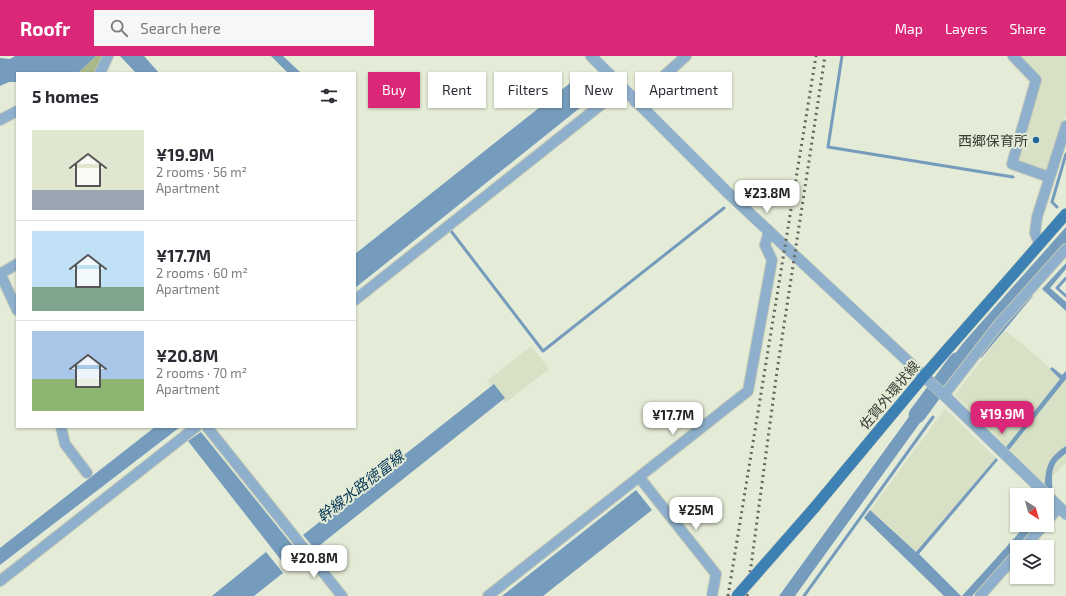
<!DOCTYPE html>
<html lang="en">
<head>
<meta charset="utf-8">
<style>
	body { margin:0; font-family:"Exo 2","Noto Sans JP",sans-serif; background:#f7f7f7; color:#2b2b33; height:100vh; display:flex; flex-direction:column; font-size:15px; white-space:nowrap }
	* { box-sizing:border-box; margin:0 }
	p { font-size:13px; color:#7c7c81 }
	.icon { flex:none; width:22px; height:22px; fill:none; stroke:currentColor; stroke-width:2; stroke-linecap:round; stroke-linejoin:round }
	.map { position:relative; flex:1; overflow:hidden }
	.panel { position:absolute; left:16px; top:16px; width:340px; height:356px; display:flex; flex-direction:column; background:#fff; border-radius:0px; box-shadow:0 1px 3px #0004 }
	.panel>* { flex:none }
	.top-card { position:absolute; left:368px; top:16px; width:380px; height:36px; display:flex; gap:8px }
	.needle { width:26px; rotate:143deg }
	.buttons { position:absolute; left:1010px; top:432px; display:grid; gap:8px }
	.buttons a { display:grid; place-items:center; width:44px; height:44px; border-radius:0px; background:#fff; box-shadow:0 1px 3px #0004; font-size:20px }
	.price { position:absolute; translate:-50% -34px; padding:0 9px; border-radius:8px; background:#fff; color:#222; font-size:13px; line-height:26px; filter:drop-shadow(0 1px 2px #0008) }
	.price::after { content:''; position:absolute; left:50%; top:24px; width:12px; height:9px; margin-left:-6px; background:inherit; clip-path:polygon(0 0,100% 0,50% 100%) }
	.price.current { background:#db2777; color:#fff }
	ul { padding:0; list-style:none }
	li { display:flex; align-items:center; gap:12px; height:100px; padding:0 16px }
	li+li { border-top:1px solid #e1e1e2 }
	li span { display:grid; place-items:center; flex:none; width:112px; height:80px; border-radius:0px; color:#555 }
	li>.icon { margin-inline-start:auto }
	span .icon { width:48px; height:48px; fill:#fffc; stroke-width:1 }
	li b { font-size:17px }
	h2 { display:flex; justify-content:space-between; align-items:center; height:48px; padding:0 16px; font-size:17px }
	.pill { padding:0 14px; border-radius:0px; background:#fff; box-shadow:0 1px 3px #0004; font-size:14px; line-height:36px }
	.pill.current { background:#db2777; color:#fff }
	header { display:flex; align-items:center; gap:24px; box-sizing:border-box; height:56px; padding:0 20px; background:#db2777; color:#fff }
	header strong { font-size:19px }
	nav { display:flex; gap:22px; margin-inline-start:auto; font-size:14px }
	.search { width:280px; height:36px; background:#f7f7f7; display:flex; align-items:center; gap:10px; box-sizing:border-box; padding:0 14px; border-radius:0px; color:#7c7c81; font-size:15px }
	.map>svg:first-child { display:block }
	.built { fill:#d8e1c5 }
	.forest { fill:#a9b78a }
	.water { fill:#759cbc }
	.lines { fill:none; stroke-linecap:round; stroke-linejoin:round }
	.stream { stroke:#759cbc; stroke-width:3 }
	.river { stroke:#759cbc; stroke-width:17 }
	.minor-casing { stroke:#c2c8b6; stroke-width:12 }
	.tertiary-casing { stroke:#c2c8b6; stroke-width:12 }
	.primary-casing { stroke:#c2c8b6; stroke-width:12 }
	.minor { stroke:#8fb0cd; stroke-width:10 }
	.tertiary { stroke:#8fb0cd; stroke-width:11 }
	.primary { stroke:#3d80b4; stroke-width:11 }
	.rail { stroke:#63675b; stroke-width:3; stroke-dasharray:2 4; stroke-linecap:butt }
	.primary-bridge-casing { stroke:#c2c8b6; stroke-width:12; stroke-linecap:butt }
	.primary-bridge { stroke:#3d80b4; stroke-width:11 }
	.poi-dot { fill:#1f689b; stroke:#e4ebd6; stroke-width:1.5 }
	.labels { text-anchor:middle; dominant-baseline:central; stroke-width:4; stroke-linejoin:round; paint-order:stroke }
	.poi-label { font-size:14px; fill:#3a3d35; stroke:#e4ebd6; text-anchor:end }
	.street-label { font-size:14px; fill:#3a3d35; stroke:#e4ebd6 }
	.water-label { font-size:15px; font-style:italic; fill:#043555; stroke:#e4ebd6 }
</style>
</head>
<body>
<header>
<strong>Roofr</strong>
<div class="search"><svg class="icon" aria-label="search" viewBox="0 0 24 24"><circle cx="10" cy="10" r="6"/><path d="M15 15l6 6"/></svg>Search here</div>
<nav><a>Map</a><a>Layers</a><a>Share</a></nav>
</header>
<div class="map">
<svg width="1066" height="540" viewBox="0 0 1066 540">
	<rect width="100%" height="100%" fill="#e4ebd6"/>
	<path class="built" d="M1017,0h49v58l-23,65 -36,-13 28,-92z
		M1005,274l56,47 5,-4v89l-21,23 -90,-90z
		M531,290l18,23 -44,34 -18,-22z
		M945,353l51,49 -80,94 -46,-42z"/>
	<path class="forest" d="M96,0h9l-8,17h-19z"/>
	<path class="water" d="M15,0h81l-18,17h-61v9h-8l-9,4v-28l10,1z
		M120,0h24l15,17h-23z
		M271,0h12l18,17h-13z
		M579,20l17,19 -241,193v-34z
		M1066,171v18l-118,139 -5,-3 -2,-9 23,-30z
		M1066,207v6l-16,19 16,14v9l-24,-22z
		M1052,311l10,8 4,-4v8l-57,71 -3,-3 54,-68 -10,-10z
		M494,328l11,14 -190,151 -12,-14z
		M924,340l7,1 4,5 -140,194h-16z
		M155,371h25l-180,138v-17z
		M201,376l101,125 -14,12 -100,-128z
		M1066,390v7c-4,4 -9,7 -11,11 -8,15 4,36 -8,50v-19h-3c2,-24 0,-35 22,-49z
		M996,402l2,2 -79,94 42,42h-17l-80,-78 6,-8 46,42z
		M636,434l16,20 -109,86h-41z
		M1026,469h11l-65,71h-10z
		M266,496l17,21 -29,23h-42z"/>
	<g class="lines">
		<path class="stream" d="M842,0l-14,91 185,30
			M1057,151l-5,-5 14,-48
			M451,175l92,120 181,-143
			M1066,222l-9,10 9,8
			M981,300l50,-60
			M804,540l129,-179"/>
		<path class="river" d="M917,359l40,-54"/>
		<g class="minor-casing">
			<path id="minor" d="M1013,0l23,24 -24,84 37,13
				M100,17l8,-17
				M635,46l51,-46
				M0,64l17,-9
				M1039,187l-4,-10 2,-16 29,-91
				M0,217l17,37
				M0,218l17,-10
				M355,244l267,-212
				M944,339l55,-71 67,-75
				M61,371l4,17 22,29
				M207,371l135,169
				M639,421l77,97 -4,22
				M1047,465l12,-14
				M1024,491l20,-22
				M0,525l196,-154
				M488,540l260,-205 24,-131 -7,-15 4,-14
				M980,540l37,-42"/>
		</g>
		<g class="tertiary-casing">
			<path id="tertiary" d="M591,0l136,136 217,203 103,100
				M1047,439l19,19"/>
		</g>
		<g class="primary-casing">
			<path id="primary" d="M815,451l109,-131 142,-162"/>
		</g>
		<use href="#minor" class="minor"/>
		<use href="#tertiary" class="tertiary"/>
		<use href="#primary" class="primary"/>
		<path class="rail" d="M728,540l88,-540
			M747,540l30,-225 48,-315"/>
		<g class="primary-bridge-casing">
			<path id="primary-bridge" d="M737,540l78,-89"/>
		</g>
		<use href="#primary-bridge" class="primary-bridge"/>
	</g>
	<circle class="poi-dot" cx="1036" cy="84" r="4"/>
	<g class="labels">
		<g class="poi-label">
			<text x="1028" y="84">西郷保育所</text>
		</g>
		<g class="street-label">
			<text transform="translate(889 339) rotate(-50)">佐賀外環状線</text>
		</g>
		<g class="water-label">
			<text transform="translate(360 430) rotate(-38)">幹線水路徳富線</text>
		</g>
	</g>
</svg>
<div class="buttons">
<a><svg class="needle" viewBox="-14 -14 28 28"><path d="M0-13l5 13h-10z" fill="#e53935"/><path d="M0 13l5-13h-10z" fill="#7c7c81"/></svg></a>
<a><svg class="icon" aria-label="layers" viewBox="0 0 24 24"><path d="M12 4l9 5-9 5-9-5zM3 14l9 5 9-5"/></svg></a>
</div>
<b class="price" style="left:767px;top:158px">¥23.8M</b>
<b class="price current" style="left:1002px;top:379px">¥19.9M</b>
<b class="price" style="left:673px;top:380px">¥17.7M</b>
<b class="price" style="left:696px;top:475px">¥25M</b>
<b class="price" style="left:314px;top:523px">¥20.8M</b>
<div class="top-card">
<a class="pill current">Buy</a>
<a class="pill">Rent</a>
<a class="pill">Filters</a>
<a class="pill">New</a>
<a class="pill">Apartment</a>
</div>
<section class="panel">
<h2>5 homes<svg class="icon" aria-label="filters" viewBox="0 0 24 24"><path d="M4 7h16M4 17h16"/><circle cx="9" cy="7" r="2"/><circle cx="15" cy="17" r="2"/></svg></h2>
<ul>
<li><span style="background:linear-gradient(#dfe7d0 75%,#9aa5b1 0)"><svg class="icon" aria-label="home" viewBox="0 0 24 24"><path d="M3 11l9-7 9 7M6 9v11h12V9"/></svg></span><div><b>¥19.9M</b><p>2 rooms · 56 m²</p><p>Apartment</p></div></li>
<li><span style="background:linear-gradient(#bfe0f5 70%,#7fa58c 0)"><svg class="icon" aria-label="home" viewBox="0 0 24 24"><path d="M3 11l9-7 9 7M6 9v11h12V9"/></svg></span><div><b>¥17.7M</b><p>2 rooms · 60 m²</p><p>Apartment</p></div></li>
<li><span style="background:linear-gradient(#a9c7e8 60%,#8fb573 0)"><svg class="icon" aria-label="home" viewBox="0 0 24 24"><path d="M3 11l9-7 9 7M6 9v11h12V9"/></svg></span><div><b>¥20.8M</b><p>2 rooms · 70 m²</p><p>Apartment</p></div></li>
</ul>
</section>
</div>
</body>
</html>
